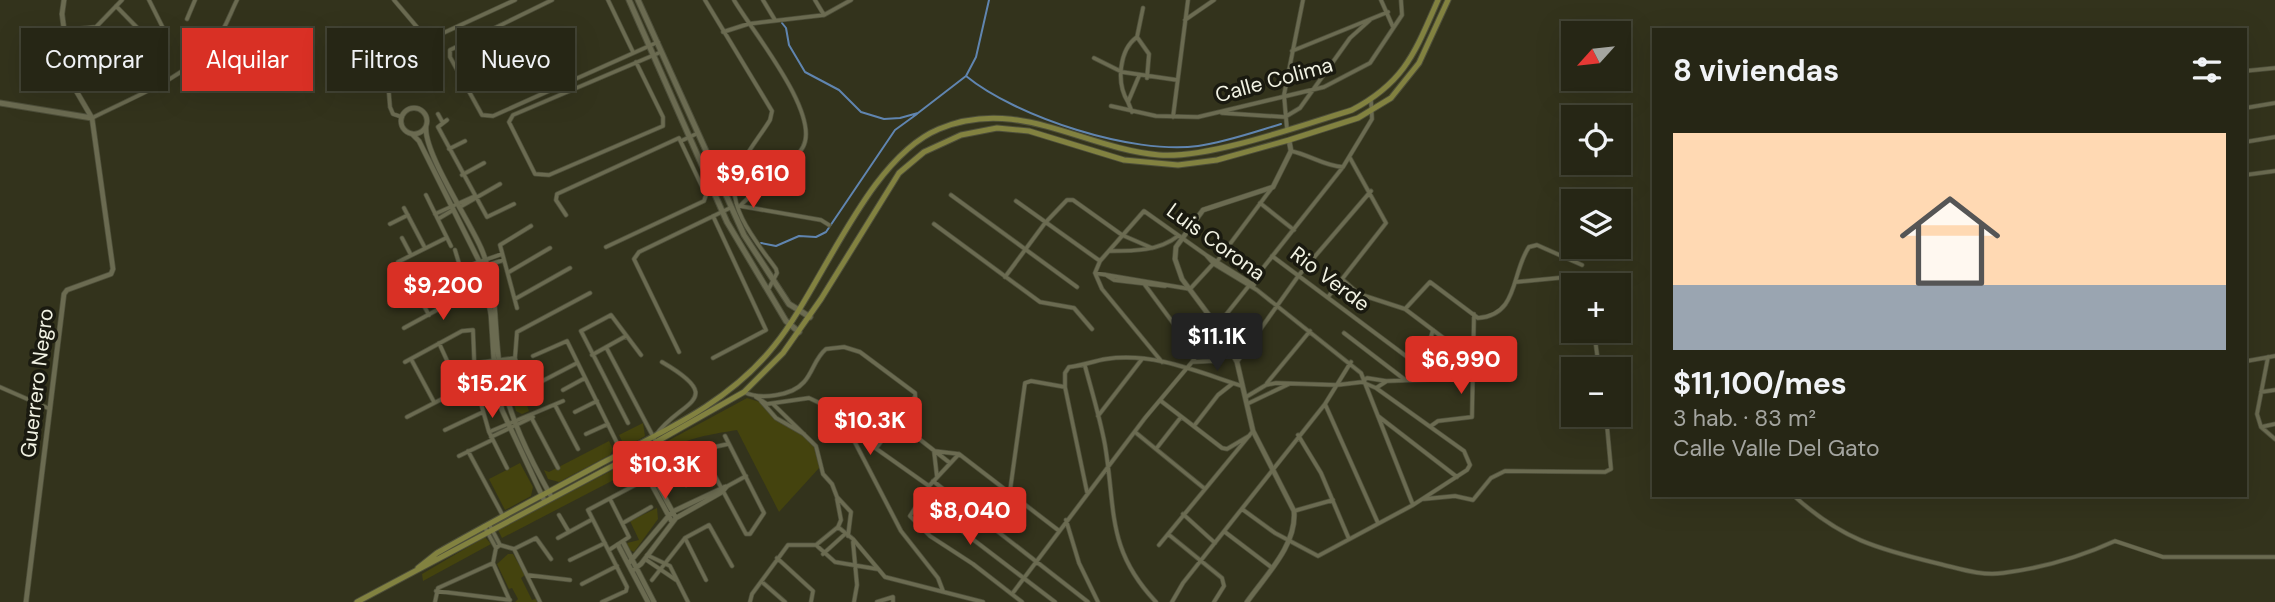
<!DOCTYPE html>
<html lang="es">
<head>
<meta charset="utf-8">
<style>
	body { margin:0; font-family:"DM Sans",sans-serif; background:#2e2e1e; color:#f1f3f6; height:100vh; display:flex; flex-direction:column; font-size:26px; white-space:nowrap }
	* { box-sizing:border-box; margin:0 }
	p { font-size:23px; color:#a4a5a0 }
	.icon { flex:none; width:38px; height:38px; fill:none; stroke:currentColor; stroke-width:2; stroke-linecap:round; stroke-linejoin:round }
	.map { position:relative; flex:1; overflow:hidden }
	.side { position:absolute; left:1652px; top:28px; width:595px; height:469px; display:flex; flex-direction:column; background:#262615; border-radius:0px; box-shadow:0 7px 28px #0002,0 0 0 2px #424334 }
	.side>* { flex:none }
	.guide { position:absolute; left:21px; top:28px; width:665px; height:63px; display:flex; gap:14px }
	.needle { width:46px; rotate:243deg }
	.buttons { position:absolute; left:1561px; top:21px; display:grid; gap:14px }
	.buttons a { display:grid; place-items:center; width:70px; height:70px; border-radius:0px; background:#262615; box-shadow:0 7px 28px #0002,0 0 0 2px #424334; font-size:35px }
	.price { position:absolute; translate:-50% -60px; padding:0 16px; border-radius:7px; background:#d93025; color:#fff; font-size:23px; line-height:46px; filter:drop-shadow(0 2px 4px #0008) }
	.price::after { content:''; position:absolute; left:50%; top:42px; width:21px; height:16px; margin-left:-10px; background:inherit; clip-path:polygon(0 0,100% 0,50% 100%) }
	.price.on { background:#222; color:#fff }
	ul { padding:0; list-style:none }
	li { display:grid; align-content:center; gap:14px; height:371px; padding:0 21px }
	li span { display:grid; place-items:center; height:217px; border-radius:0px; color:#555 }
	li>.icon { margin-inline-start:auto }
	span .icon { width:126px; height:126px; fill:#fffc; stroke-width:1 }
	li b { font-size:30px }
	h2 { display:flex; justify-content:space-between; align-items:center; height:84px; padding:0 21px; font-size:30px }
	.chip { padding:0 24px; border-radius:0px; background:#262615; box-shadow:0 7px 28px #0002,0 0 0 2px #424334; font-size:24px; line-height:63px }
	.chip.on { background:#d93025; color:#fff }
	.map>svg:first-child { display:block }
	.green { fill:#44430e }
	.lines { fill:none; stroke-linecap:round; stroke-linejoin:round }
	.stream { stroke:#6085b0; stroke-width:2 }
	.minor-casing { stroke:#4e4f3a; stroke-width:5 }
	.tertiary-casing { stroke:#4e4f3a; stroke-width:6 }
	.secondary-casing { stroke:#4e4f3a; stroke-width:7 }
	.primary-casing { stroke:#4e4f3a; stroke-width:7 }
	.minor { stroke:#6b6b51; stroke-width:3.5 }
	.tertiary { stroke:#6b6b51; stroke-width:4.5 }
	.secondary { stroke:#6b6b51; stroke-width:5 }
	.primary { stroke:#828240; stroke-width:5 }
	.labels { text-anchor:middle; dominant-baseline:central; stroke-width:7; stroke-linejoin:round; paint-order:stroke }
	.street-label { font-size:21px; fill:#f1f2e3; stroke:#1a1a10 }
</style>
</head>
<body>
<div class="map">
<svg width="2275" height="602" viewBox="0 0 2275 602">
	<rect width="100%" height="100%" fill="#33331c"/>
	<path class="green" d="M509,367h5l15,44 -7,3 -6,-3 -11,-38z
		M747,398l13,4 16,16 33,19 7,9 4,21 -41,45 -42,-82c-24,4 -73,10 -83,36l-4,-9 3,-8z
		M643,423l2,13 -15,9 -7,-2 -4,-8z
		M609,441l4,8 -3,6 -51,27 -11,-3 -4,-9 5,2z
		M628,462l8,2 3,8 -8,-1 -129,67 -4,-8z
		M520,463l13,24 -2,9 -26,14 -16,-31z
		M657,508l1,11 -24,33 -4,-2 -3,-7 12,-3 -9,-19z
		M485,537l6,7 -68,37 -1,-7z
		M508,554h5l12,21 -4,3 11,22 4,-1 1,3h-22l3,-3 -6,-11 -3,1 -12,-25z"/>
	<g class="lines">
		<path class="stream" d="M782,23l4,5 3,17 16,27 34,18 22,22 23,7 16,-1 18,-5 48,-37 10,-19 13,-57
			M966,76c50,41 167,79 232,70 28,-4 56,-14 83,-22
			M761,243l15,3 23,-10 17,1 10,-5 69,-102 22,-16"/>
		<g class="minor-casing">
			<path id="minor" d="M394,0l34,40 87,-40
				M552,0l-102,50v7l32,58 11,1 165,-74
				M608,0l25,52
				M705,0l67,111 -2,9c-11,18 -27,36 -34,56 -10,32 23,69 40,93l1,4 -9,17
				M734,0c18,31 87,114 69,147 -14,25 -45,39 -63,59l81,14 8,5
				M763,0l12,20
				M815,0l9,15
				M1381,0l12,27
				M116,6l40,41
				M1143,8l-6,29 12,17 -2,24
				M187,19l8,-19
				M1185,20l29,-20
				M96,27l33,35
				M96,27l26,-27
				M64,30l32,-3
				M373,31h11l6,76 3,7 9,3
				M723,32l25,-8 76,-9 27,-15
				M386,44l17,21 -16,12
				M1292,51l96,-39
				M1094,58l28,14 55,8
				M68,62l15,-2 18,15 65,-33 1,-6 -18,-36
				M636,62l27,55v9l-114,49 -14,-1 -26,-52 4,-7 148,-63
				M403,65l10,-8
				M1288,71l44,-9
				M2245,71l30,-3
				M1128,102c-12,-19 -9,-52 9,-65
				M1111,106l45,10 42,1 126,-30 46,-24 32,-48 -1,-15
				M2245,108l30,-5
				M1132,112l-4,-10 11,-26
				M1222,113l63,4 15,-9 50,-70 20,-18
				M438,114l5,9
				M1173,117l15,-117
				M92,118c41,-21 91,-39 122,-74 10,-12 16,-30 23,-44
				M447,120l-9,7 49,90 27,-13
				M1287,129l-3,-34 19,-95
				M681,141l15,-7
				M2245,142l30,-5
				M449,149l16,-8
				M1291,151c19,4 33,15 52,16
				M462,175l22,-12
				M2245,175l30,-4
				M426,195l25,51
				M951,195l126,92
				M1016,201l84,60
				M1260,203l34,27
				M460,207l40,-23
				M404,208l21,40
				M435,214l40,-18
				M566,215l-10,-15 1,-6 122,-56 27,57 -2,6 -98,46
				M438,219l15,-9
				M390,224l18,-9
				M934,224l106,78 34,6 18,21
				M402,238l9,17
				M1110,251c24,0 49,0 68,-15
				M1206,255l48,30
				M1272,256l162,121
				M1218,260l53,-71
				M398,262l48,-24
				M433,266l19,38
				M462,268l40,-14
				M464,272l40,-12
				M509,272l41,-24
				M1095,273l95,16 23,-25
				M1106,275l8,5 51,6
				M408,277l21,38
				M1005,277l40,-54 22,-23h6l49,35 30,13
				M1343,280l16,14 46,15 69,52
				M1516,282l52,-5 20,8
				M1145,285l51,69
				M1328,297l58,-74 -36,-65
				M515,299l55,-31
				M399,304l19,-9
				M517,308l-17,-63 31,-19
				M1405,309l25,-27 48,36c41,-3 33,-45 51,-71l8,-2 45,20
				M404,328l64,-35 -13,-43
				M1594,331l5,38
				M1344,333l60,46
				M439,343l21,46
				M606,347l50,95
				M679,352l-45,-93 5,-7 91,-44
				M592,355l34,-19
				M533,356l34,-15 55,112
				M2268,357l-11,57 4,13 14,12
				M713,358l53,-28 -53,-114
				M411,359l23,43
				M2247,361l28,-5
				M405,362l57,-31 11,-1 2,52 -68,35
				M1162,362l-60,-73 -7,-16 5,-12 44,-50 62,44 8,9 43,26 104,83 52,132
				M1192,362l22,-1 19,-8
				M1237,362l62,-87 72,-84
				M476,363l39,-5
				M1085,366c7,26 15,52 20,79 11,65 1,104 51,157
				M1422,368l11,-38
				M476,369l40,-5
				M519,372l-4,-14 2,-26 73,-39
				M1362,382l5,-4 19,3
				M1267,383l43,-52
				M0,387l50,22
				M527,389l50,-26
				M563,390l22,-12
				M744,392c16,8 48,4 60,-10 9,-10 11,-24 22,-33l18,-2 16,5 55,41 3,44
				M2261,392l14,-2
				M756,397l11,7 42,-6 15,7 36,-3 17,4 73,57
				M1246,397l20,-12 10,-2 61,2 25,-3 14,6 11,-7 87,-3
				M480,400l9,32 18,36
				M761,401l15,17 28,16
				M1161,401l61,47 5,1 22,-13
				M773,404l43,42 7,28 9,10 5,13 14,15 -3,24
				M1247,404l42,-20
				M1325,404l53,119
				M555,405l23,44
				M831,406l23,27 75,53
				M575,412l22,-11
				M530,415l28,53
				M1098,416l44,-57
				M1378,416l79,61
				M628,423l-47,-92 30,-16 30,40
				M1194,426l24,-31 14,-11
				M1431,426l7,-5 34,-4 2,-103
				M847,427l54,104 37,47 5,13
				M2261,427l14,-3
				M445,430l38,-18
				M489,432l74,-31
				M1135,432l70,57
				M586,434l22,-10
				M656,435c23,-34 73,-34 6,-73
				M1298,435l23,38 28,66
				M491,437l42,-20
				M877,447l37,-49
				M1156,449l25,-32
				M701,450l45,84h4l14,-21 -39,-77
				M468,451l35,65
				M959,454l-30,32 -19,30 20,20 43,28 49,38
				M459,456l33,-16
				M675,463l11,22
				M659,470l42,-20 27,-6
				M937,477l-3,-26 25,3 99,76
				M933,481l155,121
				M726,487l20,-11
				M1010,491l15,-108 6,-2 34,6
				M1087,492l-22,-105v-14l4,-6c13,-1 24,-6 37,-8 48,-7 92,13 136,27
				M1793,495c48,44 84,54 147,69 21,5 41,12 63,9 39,-5 77,-16 112,-32l48,16h112
				M837,499l4,21 -3,7
				M920,499l135,103
				M1424,499l31,-3 18,4 18,-22 14,-7 100,1 6,-3 -5,-54
				M1242,509l33,24 43,23 95,-51 54,-35 3,-5 -6,-14 -88,-63
				M1294,511l39,-11
				M1183,514l32,29
				M559,515l10,17
				M1066,520l13,43 19,39
				M623,523l28,-16
				M489,524l11,21
				M484,526l12,22
				M1225,532l46,35
				M1168,534l54,44 2,8 -10,16
				M558,538l33,-18
				M685,538l21,42
				M853,542l4,43 -3,17
				M816,545l19,17 42,7
				M1159,545l94,-114
				M514,549l26,53
				M609,550l20,-13 -19,-38
				M823,554l22,-20
				M647,555l23,11 18,36
				M777,558l36,33 -2,11
				M645,559l31,21
				M570,560l35,-17
				M493,563l3,-15 4,-3 14,4 22,-11 15,21
				M493,563l16,36
				M527,575l43,5
				M652,580l33,-42 24,-13 23,41
				M762,582l23,20
				M582,584l35,-18
				M436,591l74,9
				M1012,594l133,-176 47,-56 25,-36 126,-159 29,-48 -1,-19
				M435,602l3,-14 55,-25
				M602,602l24,-11 1,-4 -39,-77 49,-26
				M750,602l2,-8 36,-49h28l22,-18 15,12 32,38 98,25
				M877,602l16,-5v5
				M1172,602l11,-19 142,-179 26,-42"/>
		</g>
		<g class="tertiary-casing">
			<path id="tertiary" d="M401 121a13 13 0 1 1 26 0a13 13 0 1 1-26 0Z
				M426,127c-2,26 43,93 55,121 18,42 12,78 19,121 8,46 29,88 52,129
				M412,134l7,7 63,126 9,48 4,63 7,32 43,92
				M632,448l40,74
				M638,448l38,70
				M623,542l31,60
				M618,545l30,57
				M628,564l44,-52 53,-25
				M632,571l9,-7 35,-46 46,-26 4,-5
				M26,602l38,-308 3,-4 44,-16 2,-5 -21,-151 -21,-36 -9,-68 2,-14
				M1247,602c19,-27 50,-57 47,-91l-41,-80 -16,-69 -20,-36 -35,-47 -7,-20 1,-12 27,-37 70,-23 18,-36 -2,-11"/>
		</g>
		<g class="secondary-casing">
			<path id="secondary" d="M629,0l98,222 59,99 13,11
				M638,0l106,235 45,69 21,13
				M0,103l92,15"/>
		</g>
		<g class="primary-casing">
			<path id="primary" d="M418,568l19,-15c54,-31 110,-60 165,-90 62,-32 127,-60 172,-117 49,-60 93,-187 165,-217 78,-33 143,19 220,26 49,4 144,-30 193,-45 53,-28 63,-58 86,-110
				M357,602l278,-148 109,-62 39,-39 38,-54 78,-126 25,-21 37,-17 36,-7 32,3 95,29 54,5 39,-5 72,-20 69,-22 33,-20 28,-35 29,-63"/>
		</g>
		<use href="#minor" class="minor"/>
		<use href="#tertiary" class="tertiary"/>
		<use href="#secondary" class="secondary"/>
		<use href="#primary" class="primary"/>
	</g>
	<g class="labels">
		<g class="street-label">
			<text transform="translate(1274 80) rotate(-15)">Calle Colima</text>
			<text transform="translate(1216 242) rotate(36)">Luis Corona</text>
			<text transform="translate(1330 279) rotate(37)">Rio Verde</text>
			<text transform="translate(37 383) rotate(-83)">Guerrero Negro</text>
		</g>
	</g>
</svg>
<div class="buttons">
<a><svg class="needle" viewBox="-14 -14 28 28"><path d="M0-13l5 13h-10z" fill="#e53935"/><path d="M0 13l5-13h-10z" fill="#a4a5a0"/></svg></a>
<a><svg class="icon" aria-label="locate" viewBox="0 0 24 24"><circle cx="12" cy="12" r="6"/><path d="M12 2v4M12 18v4M2 12h4M18 12h4"/></svg></a>
<a><svg class="icon" aria-label="layers" viewBox="0 0 24 24"><path d="M12 4l9 5-9 5-9-5zM3 14l9 5 9-5"/></svg></a>
<a>+</a>
<a>−</a>
</div>
<b class="price" style="left:753px;top:210px">$9,610</b>
<b class="price" style="left:443px;top:322px">$9,200</b>
<b class="price on" style="left:1217px;top:373px">$11.1K</b>
<b class="price" style="left:1461px;top:396px">$6,990</b>
<b class="price" style="left:492px;top:420px">$15.2K</b>
<b class="price" style="left:870px;top:457px">$10.3K</b>
<b class="price" style="left:665px;top:501px">$10.3K</b>
<b class="price" style="left:970px;top:547px">$8,040</b>
<div class="guide">
<a class="chip">Comprar</a>
<a class="chip on">Alquilar</a>
<a class="chip">Filtros</a>
<a class="chip">Nuevo</a>
</div>
<section class="side">
<h2>8 viviendas<svg class="icon" aria-label="filters" viewBox="0 0 24 24"><path d="M4 7h16M4 17h16"/><circle cx="9" cy="7" r="2"/><circle cx="15" cy="17" r="2"/></svg></h2>
<ul>
<li><span style="background:linear-gradient(#ffd9b3 70%,#9aa5b1 0)"><svg class="icon" aria-label="home" viewBox="0 0 24 24"><path d="M3 11l9-7 9 7M6 9v11h12V9"/></svg></span><div><b>$11,100/mes</b><p>3 hab. · 83 m²</p><p>Calle Valle Del Gato</p></div></li>
</ul>
</section>
</div>
</body>
</html>
